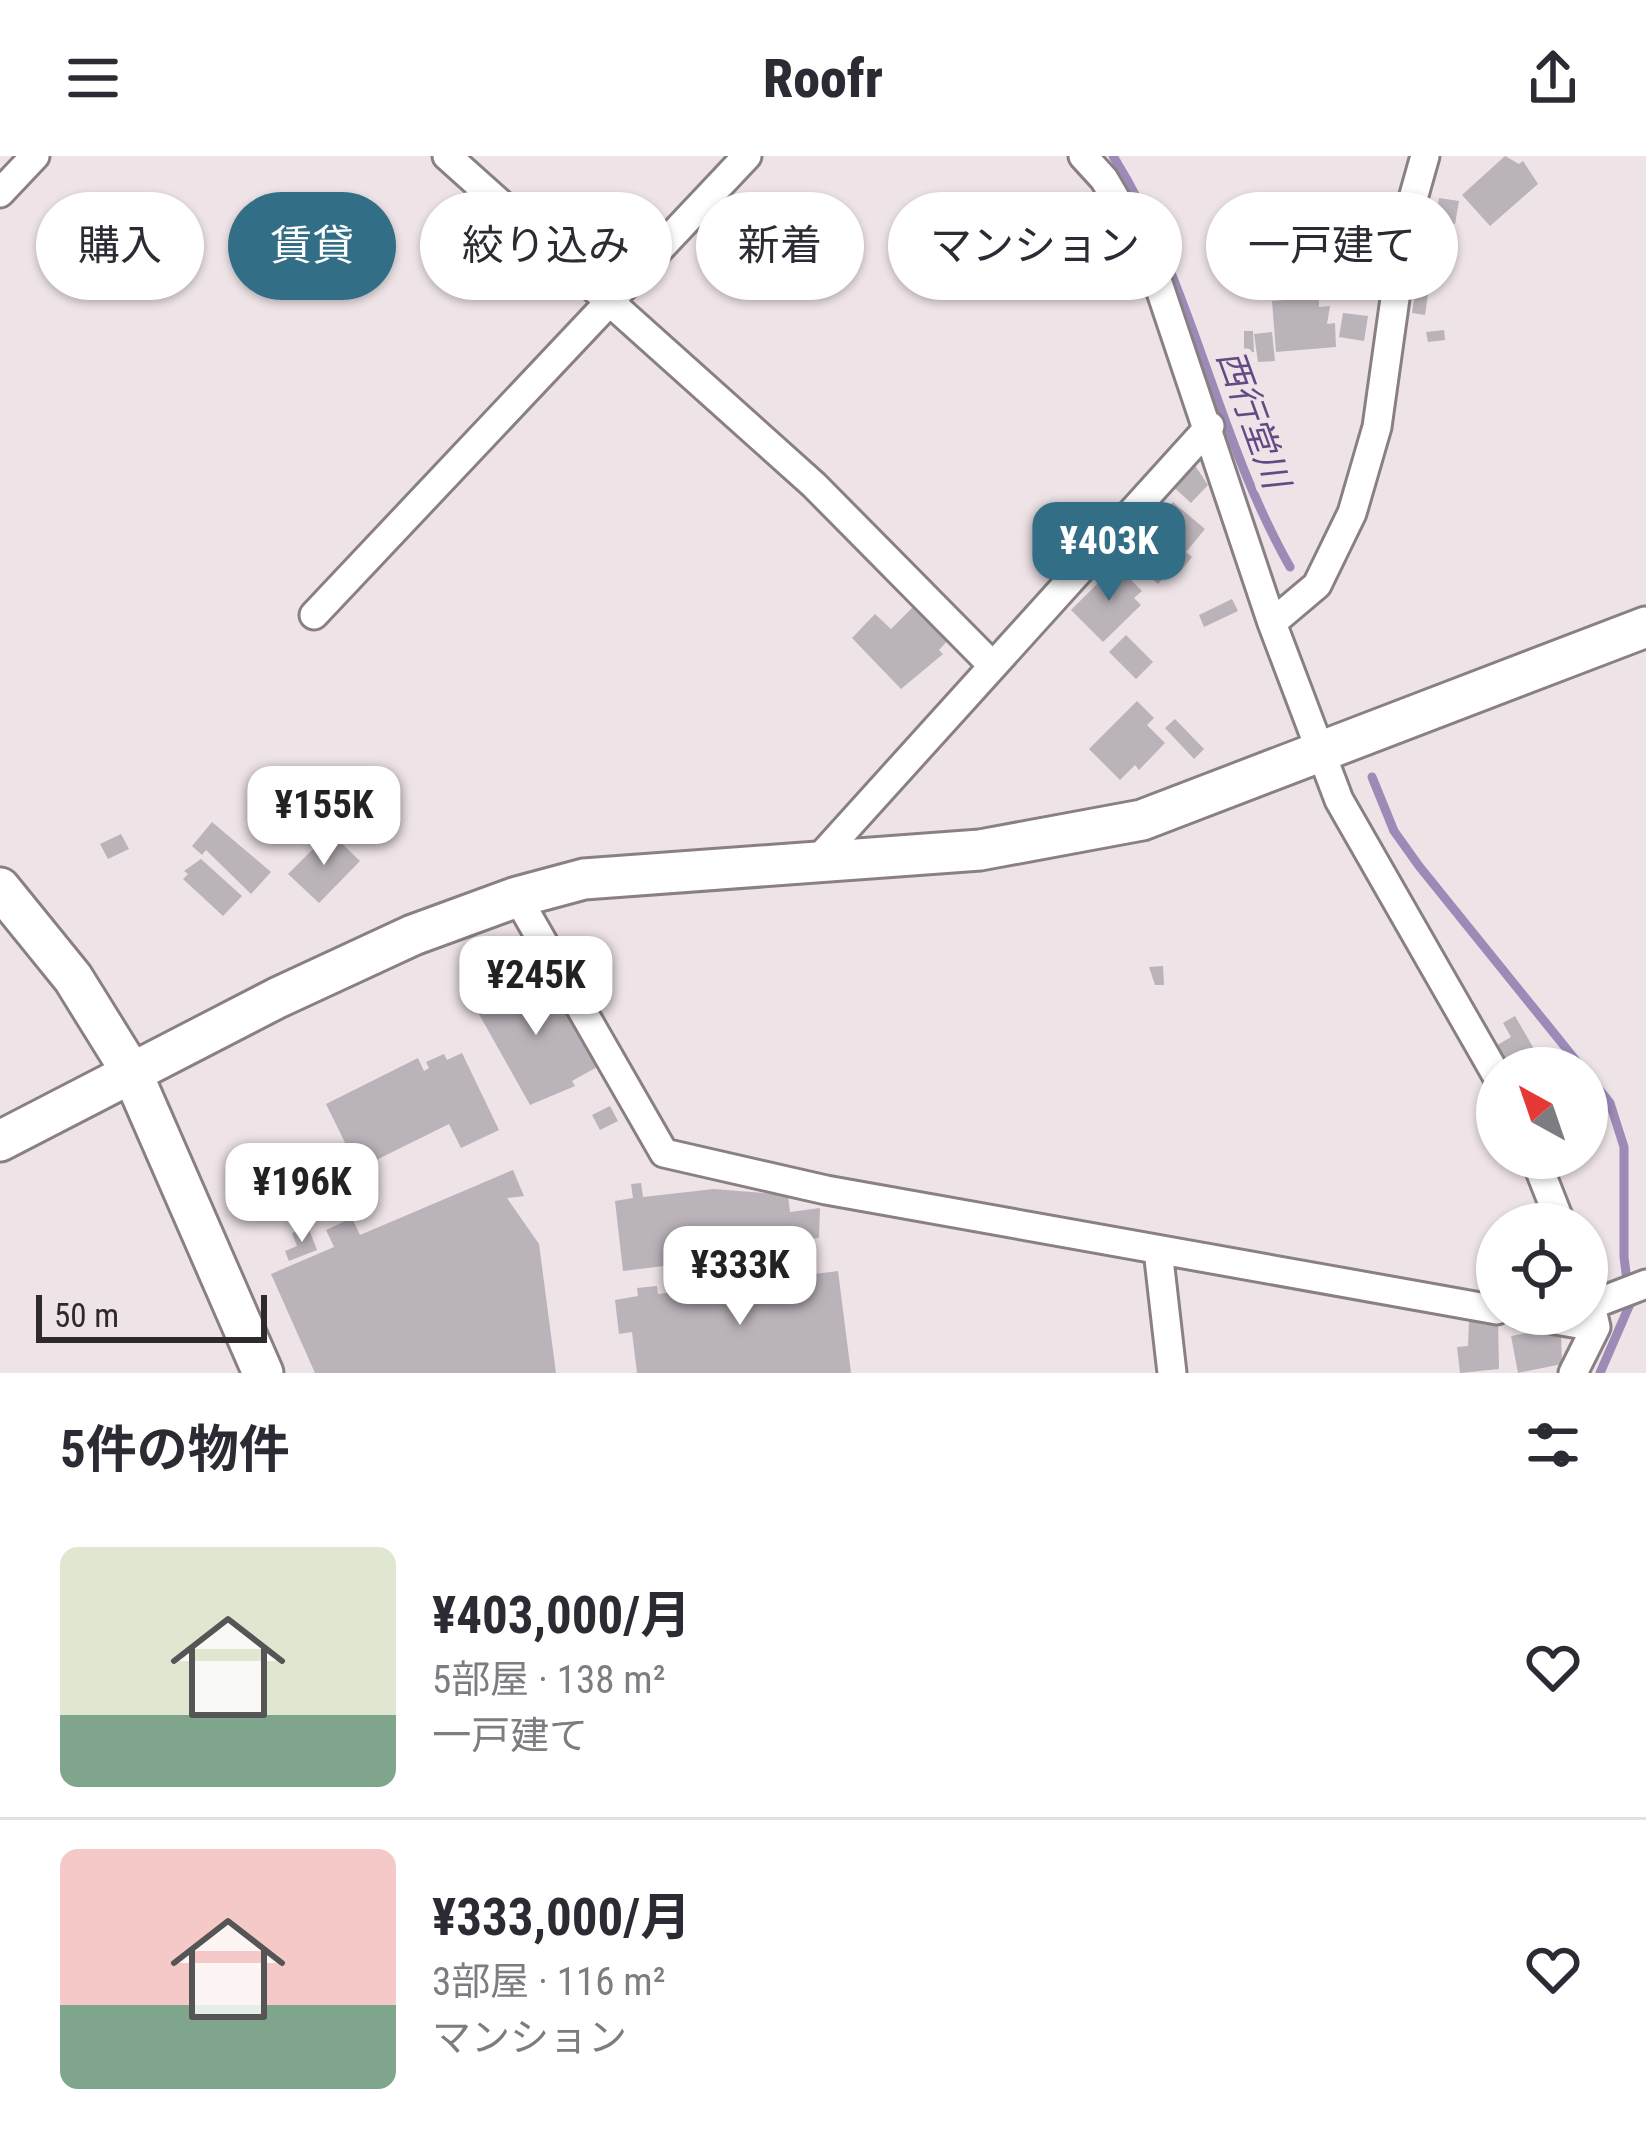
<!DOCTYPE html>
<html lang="ja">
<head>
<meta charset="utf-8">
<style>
	body { margin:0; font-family:"Roboto Condensed","Noto Sans JP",sans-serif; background:#f7f7f7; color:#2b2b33; height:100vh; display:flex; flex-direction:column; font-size:45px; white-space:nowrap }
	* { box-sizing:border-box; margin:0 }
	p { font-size:39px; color:#7c7c81 }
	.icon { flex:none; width:66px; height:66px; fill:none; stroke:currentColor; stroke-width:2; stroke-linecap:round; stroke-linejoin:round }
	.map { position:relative; height:1217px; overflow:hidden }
	.panel { display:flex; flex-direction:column; background:#fff; flex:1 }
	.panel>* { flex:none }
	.guide { position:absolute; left:36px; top:36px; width:1575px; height:108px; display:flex; gap:24px }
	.needle { width:78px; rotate:320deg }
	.tools { position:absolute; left:1476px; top:891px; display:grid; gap:24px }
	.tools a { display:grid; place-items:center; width:132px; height:132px; border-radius:50%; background:#fff; box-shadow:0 3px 9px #0004; font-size:60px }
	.scale { position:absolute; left:36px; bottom:30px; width:231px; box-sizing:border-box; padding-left:12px; border:6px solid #2e2a2b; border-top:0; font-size:33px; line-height:42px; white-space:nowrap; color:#2e2a2b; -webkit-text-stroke:9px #eee3e7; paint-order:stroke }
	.price { position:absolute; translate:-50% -102px; padding:0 27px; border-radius:24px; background:#fff; color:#222; font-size:39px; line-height:78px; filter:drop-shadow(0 3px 6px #0008) }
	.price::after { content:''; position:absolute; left:50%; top:72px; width:36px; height:27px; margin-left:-18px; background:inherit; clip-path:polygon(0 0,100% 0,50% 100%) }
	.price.current { background:#326f86; color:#fff }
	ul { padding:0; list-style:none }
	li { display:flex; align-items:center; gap:36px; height:300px; padding:0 60px }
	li+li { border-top:3px solid #e1e1e2 }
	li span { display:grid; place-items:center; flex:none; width:336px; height:240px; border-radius:18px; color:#555 }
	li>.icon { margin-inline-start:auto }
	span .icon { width:144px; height:144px; fill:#fffc; stroke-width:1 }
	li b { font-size:51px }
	h2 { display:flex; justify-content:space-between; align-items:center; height:144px; padding:0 60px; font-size:51px }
	.tag { padding:0 42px; border-radius:54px; background:#fff; box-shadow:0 3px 9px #0004; font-size:42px; line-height:108px }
	.tag.current { background:#326f86; color:#fff }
	header { display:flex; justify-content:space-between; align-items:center; height:156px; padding:0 60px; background:#fff; font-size:54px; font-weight:800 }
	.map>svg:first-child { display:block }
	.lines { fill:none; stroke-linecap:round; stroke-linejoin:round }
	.stream { stroke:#9c8ab7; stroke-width:9 }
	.building { fill:#bbb3ba }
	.street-casing { stroke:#8a8084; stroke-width:33 }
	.secondary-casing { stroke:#8a8084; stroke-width:45 }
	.street { stroke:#fff; stroke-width:27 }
	.secondary { stroke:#fff; stroke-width:39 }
	.labels { text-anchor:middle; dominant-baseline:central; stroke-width:12; stroke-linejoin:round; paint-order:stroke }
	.water-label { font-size:36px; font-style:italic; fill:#634985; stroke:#eee3e7 }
</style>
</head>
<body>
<header><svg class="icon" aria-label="menu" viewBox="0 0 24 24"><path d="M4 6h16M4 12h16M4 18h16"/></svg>Roofr<svg class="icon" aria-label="share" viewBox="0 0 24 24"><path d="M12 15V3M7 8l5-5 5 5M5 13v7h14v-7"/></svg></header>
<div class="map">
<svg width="1646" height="1217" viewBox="0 0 1646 1217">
	<rect width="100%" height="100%" fill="#eee3e7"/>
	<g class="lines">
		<path class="stream" d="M1113,0c80,128 103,281 177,411
			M1372,621l22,54 25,35 163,202
			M1587,918l23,29 14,44v110l6,47 -30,69"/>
	</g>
	<path class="building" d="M1505,0l14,8 4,-3 15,23 -48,42 -28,-31z
		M1439,42l20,3 -4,23 -19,-4z
		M825,78l13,15 -14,13 -13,-16z
		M1415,137l13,1 -3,21 -13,-2z
		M1319,141v10l11,-1 -3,18 8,-1 1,24 -60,5 -4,-51z
		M1343,157l25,3 -4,25 -25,-4z
		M1444,174l1,10 -17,2 -2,-10z
		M1244,175h9l1,21h-10z
		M1272,176l3,29 -17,1 -4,-28z
		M1190,302l18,27 -17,18 -23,-21z
		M1173,346l32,27 -19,23 6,5 -12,15 -7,-6 -15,18 -33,-29z
		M1116,409l26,26 -8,7 7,7 -38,37 -32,-32z
		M1232,443l6,12 -34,16 -5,-12z
		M913,451l35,33 -9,10 4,4 -42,35 -49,-51 23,-24 16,15z
		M1126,479l27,27 -17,17 -27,-27z
		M1137,545l17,17 -7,7 18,18 -26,27 -4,-5 -15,15 -31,-31z
		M1175,563l29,30 -10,10 -29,-31z
		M212,666l59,50 -20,22 -45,-44 -4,5 -10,-9z
		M330,676l30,29 -41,42 -31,-29z
		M121,678l8,15 -21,10 -8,-15z
		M201,703l41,37 -19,20 -40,-37 5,-5 -4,-3z
		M1163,810l1,19h-9l-6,-18z
		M541,813l56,98 -25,14 3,5 -45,19 -55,-98z
		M1515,860l30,52h-39l-12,-21 17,-10 -8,-14z
		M462,897l37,77 -38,18 -12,-24 -91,45 -32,-65 92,-46 6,13 5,-3 -3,-6 18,-8 3,6z
		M610,950l8,15 -18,9 -8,-15z
		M513,1014l11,26 -17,2 32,46 17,129h-241l-44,-99 63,-27 -8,-17 26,-12 8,17z
		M641,1027l2,14 71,-8 74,6 2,17 30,-4 -1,30 -26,2 2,10 -172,21 -8,-70 18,-3 -2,-14z
		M308,1071l9,23 -28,11 -4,-10 12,-5 -5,-13z
		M838,1115l13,102h-214l-5,-41 -13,2 -4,-34 23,-4 -1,-8 20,-2 1,8z
		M1481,1162l1,5 16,-2 1,48 -39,4 -3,-26 11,-1 1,-26z
		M1550,1173l1,6 10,-2 1,31 -44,9 -7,-37z"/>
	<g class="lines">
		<g class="street-casing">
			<path id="street" d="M447,0l367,329 177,179
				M1083,0l21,23 45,77 123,367 67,177 158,276
				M0,37l35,-37
				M314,459l433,-459
				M1272,467l45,-38 35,-72 25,-86 28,-200 20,-71
				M813,709l397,-439
				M517,741l147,256 162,37 671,120
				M1535,1002l26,66
				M1158,1094l14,123
				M1594,1148l52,-20
				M1521,1158l75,13
				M1573,1217l23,-46 -9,-39"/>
		</g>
		<g class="secondary-casing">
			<path id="secondary" d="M0,732l73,90 59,95 131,300
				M0,985l277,-143 136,-63 104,-38 67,-18 396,-29 162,-30 504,-193"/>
		</g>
		<use href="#street" class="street"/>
		<use href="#secondary" class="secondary"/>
	</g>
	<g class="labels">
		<g class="water-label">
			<text transform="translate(1253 263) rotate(70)">西行堂川</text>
		</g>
	</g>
</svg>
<div class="tools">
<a><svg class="needle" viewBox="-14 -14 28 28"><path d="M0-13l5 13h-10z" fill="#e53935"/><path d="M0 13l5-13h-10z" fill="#7c7c81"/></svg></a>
<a><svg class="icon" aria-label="locate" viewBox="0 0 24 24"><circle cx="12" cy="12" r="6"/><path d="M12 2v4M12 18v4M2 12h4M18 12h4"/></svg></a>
</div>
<div class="scale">50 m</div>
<b class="price current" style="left:1109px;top:448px">¥403K</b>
<b class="price" style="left:324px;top:712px">¥155K</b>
<b class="price" style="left:536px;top:882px">¥245K</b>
<b class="price" style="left:302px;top:1089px">¥196K</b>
<b class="price" style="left:740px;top:1172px">¥333K</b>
<div class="guide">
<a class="tag">購入</a>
<a class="tag current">賃貸</a>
<a class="tag">絞り込み</a>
<a class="tag">新着</a>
<a class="tag">マンション</a>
<a class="tag">一戸建て</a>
</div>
</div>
<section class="panel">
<h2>5件の物件<svg class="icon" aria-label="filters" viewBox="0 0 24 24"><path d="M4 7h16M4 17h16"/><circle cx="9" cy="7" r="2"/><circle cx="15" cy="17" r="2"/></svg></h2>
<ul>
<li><span style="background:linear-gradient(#dfe7d0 70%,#7fa58c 0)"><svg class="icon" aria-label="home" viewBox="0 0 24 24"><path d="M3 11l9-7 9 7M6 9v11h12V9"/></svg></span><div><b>¥403,000/月</b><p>5部屋 · 138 m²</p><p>一戸建て</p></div><svg class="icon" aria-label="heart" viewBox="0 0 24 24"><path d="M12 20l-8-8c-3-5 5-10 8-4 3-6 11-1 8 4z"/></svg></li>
<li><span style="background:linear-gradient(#f6c9c9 65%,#7fa58c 0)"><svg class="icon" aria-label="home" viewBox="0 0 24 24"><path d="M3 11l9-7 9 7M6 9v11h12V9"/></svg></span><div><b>¥333,000/月</b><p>3部屋 · 116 m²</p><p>マンション</p></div><svg class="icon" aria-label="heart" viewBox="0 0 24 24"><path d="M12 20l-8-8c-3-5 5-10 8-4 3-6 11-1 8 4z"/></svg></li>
</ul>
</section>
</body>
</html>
